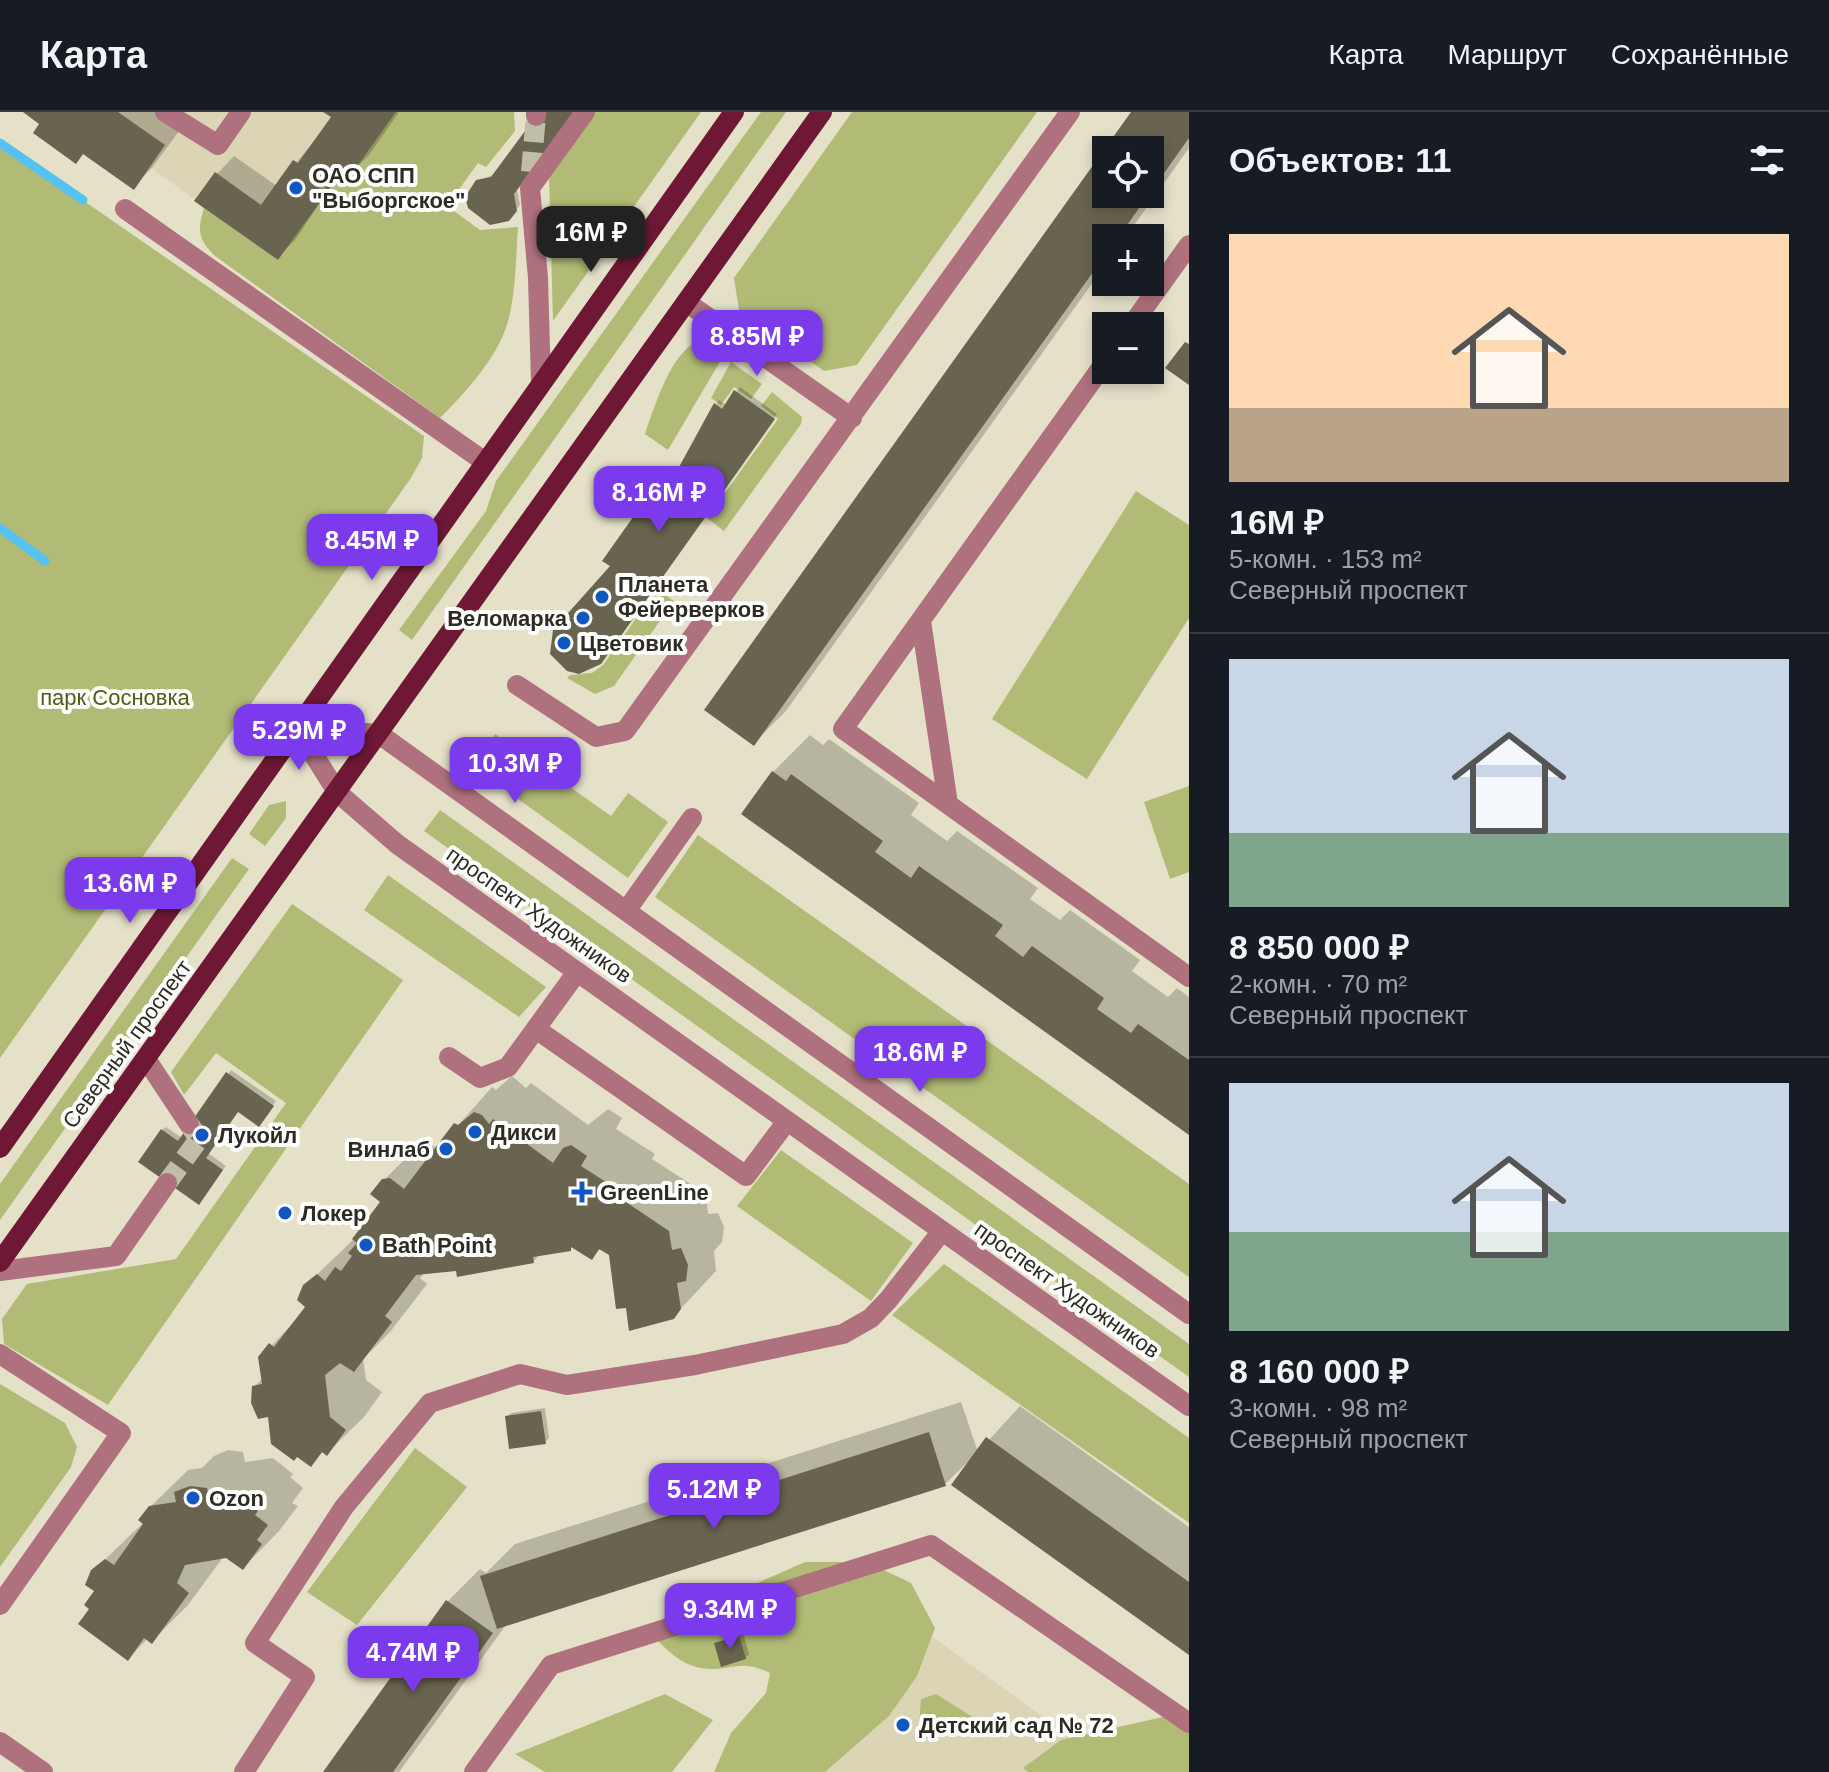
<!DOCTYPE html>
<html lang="ru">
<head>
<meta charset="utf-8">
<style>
	body { margin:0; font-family:Arial,sans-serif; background:#242831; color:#f1f3f6; height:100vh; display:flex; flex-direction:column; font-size:30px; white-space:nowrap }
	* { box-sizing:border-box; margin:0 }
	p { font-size:26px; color:#9ea1a6 }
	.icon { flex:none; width:44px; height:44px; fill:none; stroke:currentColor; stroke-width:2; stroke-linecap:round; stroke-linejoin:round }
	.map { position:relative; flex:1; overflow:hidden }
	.panel { display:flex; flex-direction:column; background:#171b24; width:640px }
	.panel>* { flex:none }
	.fabs { position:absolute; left:1092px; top:24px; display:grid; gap:16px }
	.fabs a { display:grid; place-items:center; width:72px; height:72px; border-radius:0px; background:#171b24; box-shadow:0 4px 12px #0003; font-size:40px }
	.price { position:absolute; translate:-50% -68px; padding:0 18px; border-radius:16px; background:#7c3aed; color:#fff; font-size:26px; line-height:52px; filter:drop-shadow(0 2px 4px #0008) }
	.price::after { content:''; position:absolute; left:50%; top:48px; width:24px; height:18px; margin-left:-12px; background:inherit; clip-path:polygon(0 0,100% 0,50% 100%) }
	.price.selected { background:#222; color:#fff }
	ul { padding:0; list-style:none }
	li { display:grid; align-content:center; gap:16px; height:424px; padding:0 40px }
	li+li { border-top:2px solid #363941 }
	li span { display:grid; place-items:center; height:248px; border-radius:0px; color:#555 }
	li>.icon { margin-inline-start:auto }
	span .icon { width:144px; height:144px; fill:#fffc; stroke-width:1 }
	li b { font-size:34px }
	h2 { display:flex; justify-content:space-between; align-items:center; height:96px; padding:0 40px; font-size:34px }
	header { display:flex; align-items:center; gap:48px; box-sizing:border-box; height:112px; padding:0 40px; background:#171b24; border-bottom:2px solid #363941 }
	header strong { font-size:38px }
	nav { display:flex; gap:44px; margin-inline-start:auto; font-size:28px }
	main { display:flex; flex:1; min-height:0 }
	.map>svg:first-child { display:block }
	.built { fill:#dbd5b5 }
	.green { fill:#b1bb75 }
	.shadow { fill:#0003 }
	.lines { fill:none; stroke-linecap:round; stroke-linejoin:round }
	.stream { stroke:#56c2f2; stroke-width:9 }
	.building { fill:#68644f }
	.minor-tunnel { stroke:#c0bda8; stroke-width:20; stroke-dasharray:20 10; stroke-linecap:butt }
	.minor { stroke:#b0717f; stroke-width:20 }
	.major { stroke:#6f1836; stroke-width:20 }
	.poi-dot { fill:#1057c1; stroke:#fff; stroke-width:3 }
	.labels { text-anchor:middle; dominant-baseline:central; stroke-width:8; stroke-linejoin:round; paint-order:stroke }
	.poi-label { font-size:22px; font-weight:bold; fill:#2d2b22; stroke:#fff; text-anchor:start }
	.park-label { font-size:22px; fill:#535a16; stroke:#fff }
	.street-label { font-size:22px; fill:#2d2b22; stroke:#fff }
</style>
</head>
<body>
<header>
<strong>Карта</strong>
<nav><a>Карта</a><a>Маршрут</a><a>Сохранённые</a></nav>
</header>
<main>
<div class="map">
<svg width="1189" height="1660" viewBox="0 0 1189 1660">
	<rect width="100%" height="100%" fill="#e5e1c9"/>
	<path class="built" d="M23,0h373l-45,63 -23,15 -7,-5 -1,17 -42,58 -128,-93 -16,23 -51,-36 -7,10 -43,-31 6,-9z
		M926,1520l193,140h-400z"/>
	<path class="green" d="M396,0h118l1,19 -29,36 -8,-4 -31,43 33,24 38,-3c-2,27 -2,55 -7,81 -6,42 -43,82 -71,110l-225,-162c-17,-17 -18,-25 -11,-48l74,52 41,-58 -6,-5 8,-12 7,5 15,-20 8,5z
		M594,0h107l-148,209 -4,-147z
		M761,0h25l-374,528 -13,-10 87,-119 10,-30z
		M852,0h185l-180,253 -33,6 -85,-61 -5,-32z
		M0,31l424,293 -2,22 -11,20 -411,580z
		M708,226l20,10 -60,102 -23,-16c11,-30 28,-92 63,-96z
		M731,250l31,22 -11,15 -17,-12 -13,18 -10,-7z
		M772,280l30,25 -1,7 -77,107 -17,-13 71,-99 -17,-13z
		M1136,379l53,34v93l-102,161 -95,-60z
		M657,477l17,12 -60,85 -19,8 -28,-16 3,-3 22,-2 11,-8z
		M495,622l116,82 17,-23 40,29 -40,56 -156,-112z
		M1189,674v86l-19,7 -26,-77z
		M286,689v17l-21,28 -16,-12 20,-29z
		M440,698l749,534v33l-765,-546z
		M698,723l491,349v93l-534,-380z
		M232,746l17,11 -249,351v-36z
		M388,763l158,112 -27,30 -155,-107z
		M292,792l111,76 -295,425 -104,-61 -2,-25 25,-35 149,-25 110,-156 -70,-50 -32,42 -13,-23z
		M781,1038l132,93 -42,58 -134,-95z
		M944,1152l245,174v85l-297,-208z
		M0,1272l65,39 12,24 -6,20 -71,100z
		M415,1336l52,39 -110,138 -50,-33z
		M805,1450h62l44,21 24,45 -18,48 -28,40 -64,56h-111l17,-39 35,-40 4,-20c-32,-16 -41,0 -69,-5 -21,-4 -34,-18 -48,-32l71,-38z
		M665,1582l48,26 -41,52h-127l-30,-18z
		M936,1582l69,43 -55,-5 -32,8 3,-41z
		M1167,1604l22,9v47h-161l-5,-4 38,-28z"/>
	<path class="shadow" d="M26,0h135l21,15 -31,42 -18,18z
		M327,0h72l-30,43 -18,18 -5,-4 -12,13 -39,58 -18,18 -60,-84 17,-18 43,30 57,-69z
		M1133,0h56v36l-64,90h-19v26l-320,447 -32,32 352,-593v44h44v-44h-44z
		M495,62l22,15 3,16 -8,10 -34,-34z
		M740,275l37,27 -173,243 9,-91 54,-93 3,-3 7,4 39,-70 3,-4 7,5z
		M810,623l13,10 6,-6 90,64 -8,12 36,26 10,-10 81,57 -8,11 30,21 10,-10 70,50 -8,11 36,26 9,-9 12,9v136l-445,-320 29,-41z
		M231,958l45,31 -13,19 -25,-10 -30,43 18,13 -24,32 -40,-68 4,-3 16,11z
		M512,964l14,12 5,-5 57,42 20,-16 14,9 -6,11 39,25 -3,5 54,35 2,20 10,-1 6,14 -2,15 -8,9 2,20 -43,46 -45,-12 -17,-51 -10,-6 -9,10 -19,-12 -33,8 -7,8 -108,10 -5,6 7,6 -37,48 -27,27 3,21 16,12 -18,25 -37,36 -3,-2 -14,13 -41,-49 -15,-28 9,-9 -3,-20 48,-51 -3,-21 48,-46 30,-38 1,-22 37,-37 7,-1 9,7 55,-62 4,3z
		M961,1290l17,50 42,-46 169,121v126l-221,-191 -23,22 -439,141 -107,147h-74l123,-171 32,-32 6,4 29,-29z
		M545,1296l4,30 -4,4 -38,-25 4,-4z
		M228,1338l15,2 2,10 28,-4 20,16 -3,3 13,11 -11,15 6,3 -19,25 -36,37 -19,-12 -36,49 -36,36 -4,-3 -20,21 -36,-51 5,-17 -4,-20 51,-49 6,-15 38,-37 14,-2 12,-12z
		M743,1521l6,21 -4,4 -29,-14z"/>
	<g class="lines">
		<path class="stream" d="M0,31l83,57
			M0,416l45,33"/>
	</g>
	<path class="building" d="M23,0h95l47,33 -31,45 -51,-36 -7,10 -43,-31 6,-9z
		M323,0h73l-45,63 -8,-5 -15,20 -7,-5 -8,12 7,5 -42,58 -84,-59 21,-29 46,33 32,-45 5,3 33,-46z
		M539,0h38l-63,82 3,17 -8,10 -19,4 -22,-17 -3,-11 11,-17 15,-3z
		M1131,0h58v26l-39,55v-43h-44v44h43l-31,44h-12v16l-352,492 -50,-36z
		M1185,230l4,2v41l-24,-17z
		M734,278l41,29 -174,245 -22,10 -12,-3 -17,-17 3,-24 57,-64 -8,-5 63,-89 8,6 41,-75 8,6z
		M772,659l14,10 5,-7 92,67 -8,11 36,26 8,-12 84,59 -8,11 28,21 9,-11 72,52 -7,11 34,24 7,-9 51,36v75l-448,-321z
		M226,960l48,34 -15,21 -21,-15 -32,46 17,12 -24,35 -61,-43 23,-33 17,12z
		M474,1000l8,3 7,9 4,-5 60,44 10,-15 8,-3 16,11 -6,10 39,25 -3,5 52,35 3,19 9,-2 7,17 -2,16 -9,2 4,26 -7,10 -45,12 -3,-23 -10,1 -7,-54 -10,-6 -7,11 -21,-13v4l-38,6 1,6 -77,14 -1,-6 -40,4 -31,41 7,6 -38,50 -14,-9 -15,12 5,42 16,13 -19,26 -5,-4 -11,15 -14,-10 -3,4 -23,-17 -3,-27 -10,2 -7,-16 1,-17 10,-2 -4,-27 11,-14 5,4 31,-40 -8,-7 6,-15 14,-11 8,7 10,-14 6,4 11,-15 -4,-3 9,-10 -5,-4 28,-37 -10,-8 12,-15 8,-1 14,11 50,-66 4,2z
		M541,1299l5,33 -37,5 -4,-33z
		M929,1320l17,54 -449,143 -17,-53z
		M986,1325l203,145v73l-238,-170z
		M190,1374l17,2 2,10 26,-4 23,17 -3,4 13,10 -11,15 5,4 -19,26 -17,-12 -41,7 -8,18 12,10 -37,51 -8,-6 -16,23 -50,-37 11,-15 -5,-4 10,-14 -9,-6 6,-15 14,-11 9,6 29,-41 -5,-4 11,-14 27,-4 -2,-10z
		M446,1488l47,33 -100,139h-70z
		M739,1524l7,23 -25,8 -7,-24z"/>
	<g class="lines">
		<path class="minor-tunnel" d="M531,60l5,-56
			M167,1071l32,-44 -10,-15"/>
		<path class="minor" d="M165,0l53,33 23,-33
			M536,4v-4
			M125,97l360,253
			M686,190l166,116
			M1131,214l58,-81
			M1106,249l-263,368 346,248
			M541,271l-3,-105 -8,-90 55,-76
			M921,509l27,183
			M517,573l79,52 29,-6 445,-619
			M297,616l40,64 60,52 792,562
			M297,616l82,6 810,580
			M626,799l66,-93
			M536,917l210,147 41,-55
			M449,945l31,21 28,-11 69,-95
			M146,947l43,65
			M0,1159l116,-15 51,-73
			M0,1242l121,79 -121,172
			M0,1630l43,30
			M244,1660l61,-95 -50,-34 89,-136 86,-104 90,-29 47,11 128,-20 148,-31 28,-16 18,-19 53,-68
			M474,1660l77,-107 380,-120 258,178"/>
		<path class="major" d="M0,1036l734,-1036
			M0,1150l822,-1150"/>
	</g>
	<g class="poi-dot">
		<circle cx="296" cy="76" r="8"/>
		<circle cx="602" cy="485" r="8"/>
		<circle cx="583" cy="506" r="8"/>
		<circle cx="564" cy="531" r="8"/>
		<circle cx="475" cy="1020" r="8"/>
		<circle cx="202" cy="1023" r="8"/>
		<circle cx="446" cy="1037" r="8"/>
		<path d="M578 1068h8v8h8v8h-8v8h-8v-8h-8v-8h8z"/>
		<circle cx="285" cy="1101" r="8"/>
		<circle cx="366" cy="1133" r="8"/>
		<circle cx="193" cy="1386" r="8"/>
		<circle cx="903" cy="1613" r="8"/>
	</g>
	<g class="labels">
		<g class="poi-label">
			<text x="312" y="63">ОАО СПП<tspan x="312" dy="25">"Выборгское"</tspan></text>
			<text x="618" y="472">Планета<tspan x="618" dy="25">Фейерверков</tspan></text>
			<text x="567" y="506" text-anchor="end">Веломарка</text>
			<text x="580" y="531">Цветовик</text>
			<text x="491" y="1020">Дикси</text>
			<text x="218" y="1023">Лукойл</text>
			<text x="430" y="1037" text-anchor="end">Винлаб</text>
			<text x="600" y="1080">GreenLine</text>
			<text x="301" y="1101">Локер</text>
			<text x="382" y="1133">Bath Point</text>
			<text x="209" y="1386">Ozon</text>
			<text x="919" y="1613">Детский сад № 72</text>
		</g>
		<g class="park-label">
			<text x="115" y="585">парк Сосновка</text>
		</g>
		<g class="street-label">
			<text transform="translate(539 803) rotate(35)">проспект Художников</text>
			<text transform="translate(127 932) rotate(-54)">Северный проспект</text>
			<text transform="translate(1067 1178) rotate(35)">проспект Художников</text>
		</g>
	</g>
</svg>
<div class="fabs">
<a><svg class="icon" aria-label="locate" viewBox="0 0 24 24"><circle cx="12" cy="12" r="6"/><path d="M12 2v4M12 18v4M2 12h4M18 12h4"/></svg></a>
<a>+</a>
<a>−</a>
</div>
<b class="price selected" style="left:591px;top:162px">16M ₽</b>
<b class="price" style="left:757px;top:266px">8.85M ₽</b>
<b class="price" style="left:659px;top:422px">8.16M ₽</b>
<b class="price" style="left:372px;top:470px">8.45M ₽</b>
<b class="price" style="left:299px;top:660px">5.29M ₽</b>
<b class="price" style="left:515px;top:693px">10.3M ₽</b>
<b class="price" style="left:130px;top:813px">13.6M ₽</b>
<b class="price" style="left:920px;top:982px">18.6M ₽</b>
<b class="price" style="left:714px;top:1419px">5.12M ₽</b>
<b class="price" style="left:730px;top:1539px">9.34M ₽</b>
<b class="price" style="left:413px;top:1582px">4.74M ₽</b>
</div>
<section class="panel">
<h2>Объектов: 11<svg class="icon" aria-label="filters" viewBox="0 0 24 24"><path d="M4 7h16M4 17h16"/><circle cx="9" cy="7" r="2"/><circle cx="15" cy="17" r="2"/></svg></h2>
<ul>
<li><span style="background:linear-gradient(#ffd9b3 70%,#b9a48a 0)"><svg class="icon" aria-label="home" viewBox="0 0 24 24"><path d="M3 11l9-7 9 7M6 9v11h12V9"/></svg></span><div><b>16M ₽</b><p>5-комн. · 153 m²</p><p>Северный проспект</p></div></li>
<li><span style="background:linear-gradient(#c9d6e8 70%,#7fa58c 0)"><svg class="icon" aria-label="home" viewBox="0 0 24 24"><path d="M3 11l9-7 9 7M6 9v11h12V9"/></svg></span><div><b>8 850 000 ₽</b><p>2-комн. · 70 m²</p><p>Северный проспект</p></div></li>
<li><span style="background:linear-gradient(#c9d6e8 60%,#7fa58c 0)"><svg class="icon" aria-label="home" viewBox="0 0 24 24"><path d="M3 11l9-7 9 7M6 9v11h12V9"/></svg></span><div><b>8 160 000 ₽</b><p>3-комн. · 98 m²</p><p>Северный проспект</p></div></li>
</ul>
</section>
</main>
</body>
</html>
